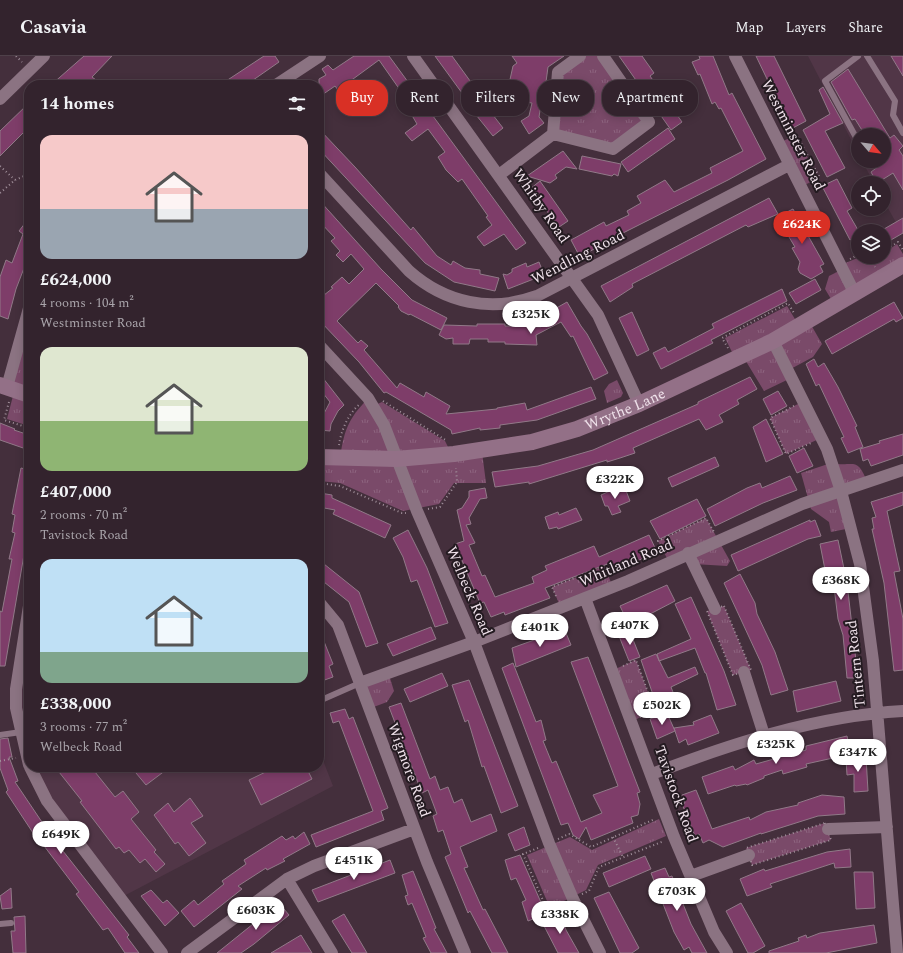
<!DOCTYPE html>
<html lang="en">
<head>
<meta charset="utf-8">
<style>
	body { margin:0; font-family:Spectral,serif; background:#3b2b35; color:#f1f3f6; height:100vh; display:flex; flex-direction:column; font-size:15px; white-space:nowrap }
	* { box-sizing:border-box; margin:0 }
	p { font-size:13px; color:#a9a4aa }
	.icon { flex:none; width:22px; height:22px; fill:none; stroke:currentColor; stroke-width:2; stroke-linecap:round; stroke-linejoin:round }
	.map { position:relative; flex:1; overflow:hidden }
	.panel { position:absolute; left:24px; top:24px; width:300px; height:692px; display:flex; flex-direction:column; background:#33232d; border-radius:16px; box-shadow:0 2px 10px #0003,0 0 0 1px #4e4049 }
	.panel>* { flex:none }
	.guide { position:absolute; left:336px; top:24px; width:380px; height:36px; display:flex; gap:8px }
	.needle { width:26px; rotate:118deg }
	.controls { position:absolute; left:851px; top:72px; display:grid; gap:8px }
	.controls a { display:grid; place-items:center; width:40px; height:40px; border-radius:50%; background:#33232d; box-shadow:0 2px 10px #0003,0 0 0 1px #4e4049; font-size:20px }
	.price { position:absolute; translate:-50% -34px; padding:0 9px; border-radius:14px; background:#fff; color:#222; font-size:13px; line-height:26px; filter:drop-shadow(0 1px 2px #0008) }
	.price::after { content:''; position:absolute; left:50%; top:24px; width:12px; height:9px; margin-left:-6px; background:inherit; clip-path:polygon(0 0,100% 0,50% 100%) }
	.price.active { background:#d93025; color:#fff }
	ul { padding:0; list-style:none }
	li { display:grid; align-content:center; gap:8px; height:212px; padding:0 16px }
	li span { display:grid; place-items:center; height:124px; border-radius:12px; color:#555 }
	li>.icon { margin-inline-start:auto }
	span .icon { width:72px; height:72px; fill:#fffc; stroke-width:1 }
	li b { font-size:17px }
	h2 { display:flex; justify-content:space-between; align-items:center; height:48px; padding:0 16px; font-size:17px }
	.pill { padding:0 14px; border-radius:16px; background:#33232d; box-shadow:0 2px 10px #0003,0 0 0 1px #4e4049; font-size:14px; line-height:36px }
	.pill.active { background:#d93025; color:#fff }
	header { display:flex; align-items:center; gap:24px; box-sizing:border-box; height:56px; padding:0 20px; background:#33232d; border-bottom:1px solid #4e4049 }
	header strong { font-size:19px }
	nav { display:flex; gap:22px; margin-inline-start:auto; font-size:14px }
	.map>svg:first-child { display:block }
	.built { fill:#513647 }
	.grass { fill:url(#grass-tufts) }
	.building { fill:#7e3d69; stroke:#917988 }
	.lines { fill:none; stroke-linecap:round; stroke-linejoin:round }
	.path { stroke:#a1909b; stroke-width:2; stroke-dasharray:1 3; stroke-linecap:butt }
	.lane { stroke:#8b7382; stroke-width:6 }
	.street { stroke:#8b7382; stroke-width:12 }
	.secondary { stroke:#937087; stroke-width:16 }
	.labels { text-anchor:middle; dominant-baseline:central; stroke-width:4; stroke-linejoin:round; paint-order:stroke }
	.street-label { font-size:15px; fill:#efe1ea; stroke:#241b21 }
</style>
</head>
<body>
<header>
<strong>Casavia</strong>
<nav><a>Map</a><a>Layers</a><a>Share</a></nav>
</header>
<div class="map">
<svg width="903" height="897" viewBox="0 0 903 897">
	<defs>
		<pattern id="grass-tufts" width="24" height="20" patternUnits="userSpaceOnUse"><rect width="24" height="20" fill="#7a4a69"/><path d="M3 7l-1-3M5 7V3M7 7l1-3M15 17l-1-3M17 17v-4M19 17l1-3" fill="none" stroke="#8d647f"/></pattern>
	</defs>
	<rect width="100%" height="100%" fill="#442f3c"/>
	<path class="built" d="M808,0h95v179l-19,-34v-18h-10l-12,-22h22v-26h-26v18z
		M29,550v159l-9,-39 4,-91z
		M319,694l14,36 -213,112 -90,-131h289z"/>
	<path class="grass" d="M580,0h23l46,66 -36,27 -60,-15 5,-62z
		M796,79l22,43 -15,8 -22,-44z
		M897,188l6,10v9l-69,41 -9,-15 4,-13 16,-8 -2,-4 17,-7h7l3,5 7,-5h7v-4z
		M787,250l11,18 -63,34 -10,-20z
		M810,267l12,21 -9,13 -28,15 4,7 -25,12 -20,-33z
		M20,294l9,2v41l-20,-7z
		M617,324l6,13 -2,4 -14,6 -3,-12 5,-7z
		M14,336l15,6v28l-22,-7z
		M367,344l4,7 11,-5 63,39 8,16 29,-5 4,31h-32l-15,21 -36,7 -63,-28 -21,-2v-22l21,1c3,-26 8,-42 27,-60z
		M804,345l17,37 -35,16 -16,-36z
		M831,407c22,5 26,-8 36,19l-26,9 10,37 -20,4 -2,-10 -18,-13 -10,-36z
		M706,462l24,43 -3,5 -33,-2 -6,-11 -19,9 -11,-21z
		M604,510l9,21 -52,21 -9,-21z
		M724,550l27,64 -18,5 -26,-64z
		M636,604l19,51 -23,10 -19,-51z
		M389,619l5,16 -7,11 -16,6 -9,-24z
		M659,763l7,17 -68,29 -12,25 -36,18 -23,-53 43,-18 22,13z
		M825,767l6,17 -79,25 -6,-17z"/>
	<path class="building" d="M84,0h28l-20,21 4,3 -5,5h-40z
		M264,0h11l4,6 -33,23h-26z
		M354,0h35l137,187 -10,7 -12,-16 -20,12 -7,-9 15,-12 -6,-8 2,-1 -26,-37 -4,3 -12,-12 -8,-13 7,-5 -17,-23 -16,12 -7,-8 12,-9 -7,-12 4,-2 -35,-50 -41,30 -3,-4 -16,11v-18l7,-4 -4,-6 6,-4 5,5z
		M435,0h17l29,40 3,-2 7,8 -5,4 17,22 -10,8 -25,-31 2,-1z
		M512,0h52l-16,11 -5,37h-2l-2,13 5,6 -15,11 -8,-13 8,-5 3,-13 -7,-1 1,-5 -19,-4 6,-27 4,-3z
		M619,0h23l12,17 -4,3 32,46 -11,8z
		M699,0h14l16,39 3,-2 34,66 -38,21 -111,56 -37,21 -9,-17 33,-18 2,4 23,-11 -2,-4 14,-8 -4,-7 28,-16 9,12 38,-19 -2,-5 33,-17 -22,-43 -2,1 -4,-7 -3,2 -12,-30 -2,1 -6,-13 8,-3z
		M756,0h18l32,65 -15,8z
		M891,0h12v20z
		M848,13l42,69 4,-3 9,11 -4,4 4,6v34l-10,-17 -16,10 -6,-11 8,-6 -3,-5h8v-26h-19l-10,-16 -3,1 -21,-38z
		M823,31l20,36 -18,8 20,37 -18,9 -24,-47 27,-16 -11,-24z
		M29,47v24l-29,29v-25z
		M668,72l7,11 -47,33 -7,-10z
		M319,73l36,38 56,63 2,-3 24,29 14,9 2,-4 12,7 15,2v4l19,4 -4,13 -41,-9 -29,-19 -106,-114z
		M563,95l14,18 -11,-2 -11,8 2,3 -7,5 -23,-7z
		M582,100l39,8 -3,12 -4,-2 -2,2 -33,-7z
		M837,123l15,29 -5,3 11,19v5l-8,5 -28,-54z
		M540,125l28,40 -9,6 -29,-38z
		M769,142l9,16 -30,13 -2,-2 -114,59 1,3 -23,15 -9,-16z
		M319,144l62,69 31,31 35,18 -6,12 -31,-16 -1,1 -8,-4 -3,-4 1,-1 -23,-23 -39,38 21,22 3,-3 7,6 -4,4 33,38 3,-5 24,14 2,-5 24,14 -4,8 51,-5v-1l28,-5 2,7 64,-23 5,12 -59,21 -37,5v3l-20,2v-2l-28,6 -1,-4 -65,-38 -2,1 -25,-31 -40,-42v-21l14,-11 -2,-1 11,-10 7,7 15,-15 -13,-15 -8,8 -7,-7 4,-4 -9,-10 4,-3 -16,-17z
		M793,153l31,55 -4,2 3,6 -12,7 -11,-6 -2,-4 2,-7 -8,-14 3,-1 -18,-30z
		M29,162v37l-13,34 -8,30 -8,-3v-39l6,-17 6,3 11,-29 -4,-3z
		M903,162v15l-19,11v-15z
		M539,206l5,13 -36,14 -5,-15 4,1 5,-3v-3l14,-6 1,4z
		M815,223l6,11 -25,14 -7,-11z
		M782,233l5,12 -76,39 2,3 -52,26 -8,-16 12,-6 3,5 46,-24 -2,-4z
		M567,246l14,24 6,8 21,39 -14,7 -21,-44 -2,1 -10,-15 -25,13 1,10 -32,-1v-2h-17v-3h-18l-1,5h-16v-6l-7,1 -7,-4 5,-10 33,1v-2h28v2l36,1 -4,-8z
		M894,246l9,16 -7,4 -2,-3 -62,35 -7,-13z
		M632,256l17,38 -12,6 -18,-38z
		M814,303l4,8 6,-4 14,24 19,39 -2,1 8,20 -15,6 -7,-15 3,-1 -25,-53 -3,2 -10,-22z
		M319,317l25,32 -6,6 -7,13 -1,7 -11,-1v-7l11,-21 -11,-14z
		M750,321l7,12 -20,11 2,4 -20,11 4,7 -17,8 -7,-11 -66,29 2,5 -15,5 -13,4v-2l-78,24v-2l-34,5 -3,-15 46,-6 55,-16 105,-46v-2z
		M778,335l9,15 -16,9 -8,-16z
		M766,363l17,35 -17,8 -13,-35z
		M0,367l15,6 -1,1 15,5v15l-29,-10z
		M903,378v21l-32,11 -3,-7 -5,2 -3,-12 20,-6 -1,-2z
		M804,392l9,18 -16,7 -8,-17z
		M715,401l4,9 -47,21 -4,-9z
		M21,412l8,2v68l-2,-1 -22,129h-5v-55l2,1 10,-53h-3l6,-26 -3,-1 3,-17 -3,-1z
		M790,420l7,14 -34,13 -48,23 -8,-17 40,-21 13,-5 2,5z
		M485,432l2,10 -7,1 -11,19 2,6 -5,1 9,18 -6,2 13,31 3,-1 10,22 39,-14 -2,-6 15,-7 -2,-4 49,-20 5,11 50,-22 8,17 -44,20 -3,-9 -65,25 5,10 -45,17 -1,-3 -13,5 -7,-15 -4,1 -25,-59 9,-3 -7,-31 5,-2 7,-11v-6z
		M625,432l5,13 -12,5 3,6 -9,3 -4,-9h-3l-4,-11 11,-5 1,3z
		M903,436v13l-16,6 13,60 -6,1 9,47v51l-9,1 -10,-88 -12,-54h2l-2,-11 4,-1 -5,-15z
		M320,437l12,2v3l59,27 -6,13 -52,-24 2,-4 -16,-3z
		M697,443l9,17 -46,23 -10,-18z
		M576,452l6,12 -24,9 -1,-2 -8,2 -4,-12 13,-5 1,3z
		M810,464v2l5,-2 6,16 -13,3 -70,32 -7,-16z
		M408,474l19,38 21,55 -13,4 -18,-47 -6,2 -8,-25 -10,-19z
		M838,484l9,43 11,95h-11l-4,-43 -5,-16 -5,-40 -6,1 -7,-36z
		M319,504l40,32 19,51 -12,4 -17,-45 -30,-24z
		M740,518l15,29 2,11 18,38 13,38 -17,5 -9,-30 -38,-82z
		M667,529l8,16 -46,24 -9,-19z
		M691,541l33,74 12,34 -19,5 -11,-37h-1l-10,-25 -36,13 -2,-7 34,-15 -16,-35z
		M431,571l5,12 -43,17 -6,-12z
		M319,573l14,35 -4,2 4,11 -14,5z
		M559,575l2,3 5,-1 5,12 -55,22 -4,-19z
		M630,576l10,25 -11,4 -10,-25z
		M656,598l12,24 27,-11 3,7 -27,13 7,18 -19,7 -18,-52z
		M588,601l52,135 -3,1 3,11 -2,11 -7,2 2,6 -42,17 -5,-13 -7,12 -6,-4 -5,-12 -7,2 -59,-157 11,-5 23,59 5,-2 5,20 -3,1 9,22 4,-2 25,61 21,-9 -9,-18 25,-9 -47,-124z
		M442,617l6,13 -38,16 -6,-13z
		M469,624l49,126 -17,7 -17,-47 -2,1 -14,-47 -3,2 -13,-37z
		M836,625l5,20 -44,11 -4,-21z
		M401,647l29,76 5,-3 5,14 8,-3 6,16 8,-4 9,23 20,-8 6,17 -37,16 8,20 -4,1 19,42 2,-1 23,44h-16l-22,-42 -2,2 -23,-56 6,-3 -8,-24 -5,2 -5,-16 4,-2 -9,-24 -6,3 -33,-86z
		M345,653l4,10 4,-2 35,91 -7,3 3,9 -68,27 -5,-12 62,-24 -34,-90 -6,2 -3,-10z
		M667,657l8,18 -18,8 -7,-20z
		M711,659l8,18 -31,12 -2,-6 -7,4 -5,-15 20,-3 -1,-3z
		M847,680l4,18 -45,10 1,3 -24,7 -1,-4 -18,6v2l-17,7 -1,-1 -10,2 -1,-1 -27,9 -6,-17 31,-11 2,4 19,-10 2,4 50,-14v-4z
		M8,682l4,19h-3l9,24 -3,1 37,55 77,98 -2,2 12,16h-14l-17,-25 -5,2 -27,-36 3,-2 -41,-54 -1,1 -31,-47 2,-2 -8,-22v-29z
		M866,701l2,34 -14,1v-18l-7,1 -1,-16z
		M66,711h25l24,30 8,-6 16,21 -8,7 25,31 -2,2 11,12 -9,8 -11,-13 -5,4 -11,-13 -5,3 -5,-6 -3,2 -36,-47 2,-1 -23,-29z
		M131,711h39l-24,18z
		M276,711h30l6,12 -51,26 -12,-25z
		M696,734l16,39 37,-12 1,3 16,-8 32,-7v-2l24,-8 22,2 1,17 -27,2 -57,18v-1l-38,14 -14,-7 -6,3 -4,-9 -4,2 -13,-32 3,-1 -3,-8z
		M190,742l13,18 -12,7 15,20 -17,13 -11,-14 -3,2 -21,-29 14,-12 6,9z
		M524,771l6,18 -15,6 -7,-17z
		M304,776l6,12 -27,15 2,2 -18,9 -1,-2 -28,18 4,3 -48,38 -13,-16 13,-11 4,5 26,-21 -2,-3 24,-17 -2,-4 38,-24 4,4 7,-4 2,3z
		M850,793l1,18 -16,1 -1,-5 -64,21 2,3 -25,9 -7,-17 24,-10 1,2 62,-19z
		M520,799l27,61 -13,5 -1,-2 -5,2 -6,-19 4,-2 -10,-22 -5,2 -6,-20z
		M645,800l6,13 -42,18 -6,-14z
		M390,804l5,13 -77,29 -6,-12z
		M665,812l4,9 3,-1 19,48 16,29h-15l-3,-6 -5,3 -10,-18 -23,-59z
		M413,815l23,57 -2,1 13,24h-16l-8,-15 3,-1 -14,-34 -4,2 -3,-9 3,-1 -6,-20z
		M854,816h19l2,36 -19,1z
		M11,832l1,20 -10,1 -2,-13z
		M151,834l12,13 4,-3 12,13 -14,13 -24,-30z
		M609,836l30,56 -7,5h-12l-26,-55z
		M279,847l10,12 -35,29 -13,9h-24z
		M741,847l24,43 -12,7h-5l-22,-42z
		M344,858l23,39h-15l-20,-32z
		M561,858l5,16 13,23h-21l-16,-31z
		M25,860l1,37h-13l-2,-22h4l-1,-14z
		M874,869l3,18 -51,10h-57v-2l30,-10 -1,-3 8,-3 1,3 13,-5z
		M301,879l11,18h-41z"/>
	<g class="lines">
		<path class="path" d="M16,0l6,6
			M788,82l8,-4 24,44 -9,5
			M0,110l15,14
			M0,137l15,-13 14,-6
			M884,195l14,-9 5,8
			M874,201l-3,2 4,8
			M850,203l8,-4
			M728,292l-6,-10 66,-35 6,10
			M383,345l64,40
			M9,346l-5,18 25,8
			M794,350l-24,12 16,36 25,-11
			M339,389c2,-14 9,-31 20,-40
			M319,427l21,3 62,27h4
			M428,453l12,-2 17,-25 -1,-14
			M664,496l-6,-11 48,-23 8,14
			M556,540l-4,-9 52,-21 4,11
			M724,550l27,64 -18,5 -26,-64z
			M623,610l13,-6 19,51 -15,6
			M0,705l16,-3
			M825,767l6,17 -79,25 -6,-17z
			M613,781l10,20
			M558,783l11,-5 22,13 64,-28
			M538,792l-15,6 25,58 16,-8
			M582,838l7,-3 10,-24 65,-26"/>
		<path class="lane" d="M867,0l28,45 -2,14 10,18
			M858,85l-33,-60 33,-25
			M319,645l41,-18
			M0,679l21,-3
			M0,868l11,-1"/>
		<path class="street" d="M413,0l185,259 41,89
			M735,0l120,238
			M276,29l44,-29
			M0,43l44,-43
			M553,78l60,15 36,-27 -46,-66
			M319,117l90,98c36,32 82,42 128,25l252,-131
			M499,119l54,-41 5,-62 22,-16
			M773,285l54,108 14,42 19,73 13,97 24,292
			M319,289l49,53 16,27 33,86 57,131 75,201 24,56 27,54
			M7,331l22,-79
			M688,497l27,56
			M585,542l89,239 40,95 13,21
			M319,546l19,23 89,237 38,91
			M29,550l-13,83v19l13,57
			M744,616l20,63
			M360,627l114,-41 154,-61 174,-77 101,-34
			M30,711l17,34 115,152
			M652,718c81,-31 164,-58 251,-63
			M828,773l59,-2
			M691,820l58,-21
			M287,823l45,74
			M187,897l100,-74 27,-13 100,-37"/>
		<g class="secondary">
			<path d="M0,329l29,10"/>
			<path id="s1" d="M319,401l77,2 58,-5 78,-12 45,-13 62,-25 134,-63 130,-76"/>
		</g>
	</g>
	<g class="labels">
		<g class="street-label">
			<text transform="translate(793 79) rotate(63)">Westminster Road</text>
			<text transform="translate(541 150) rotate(55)">Whitby Road</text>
			<text transform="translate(578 201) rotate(-27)">Wendling Road</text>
			<text stroke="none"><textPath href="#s1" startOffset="313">Wrythe Lane</textPath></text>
			<text transform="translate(626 507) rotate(-23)">Whitland Road</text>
			<text transform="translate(469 535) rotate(67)">Welbeck Road</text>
			<text transform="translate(856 608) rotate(-96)">Tintern Road</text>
			<text transform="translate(409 714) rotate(70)">Wigmore Road</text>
			<text transform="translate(676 738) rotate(70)">Tavistock Road</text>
		</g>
	</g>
</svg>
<div class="controls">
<a><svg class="needle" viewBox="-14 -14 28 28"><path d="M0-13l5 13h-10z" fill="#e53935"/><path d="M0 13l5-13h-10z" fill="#a9a4aa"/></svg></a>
<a><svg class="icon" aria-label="locate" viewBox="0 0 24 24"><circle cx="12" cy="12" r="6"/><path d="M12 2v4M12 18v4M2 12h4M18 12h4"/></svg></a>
<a><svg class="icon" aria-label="layers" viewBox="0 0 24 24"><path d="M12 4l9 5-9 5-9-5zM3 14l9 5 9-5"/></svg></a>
</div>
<b class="price active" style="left:802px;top:189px">£624K</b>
<b class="price" style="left:531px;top:279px">£325K</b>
<b class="price" style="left:615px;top:444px">£322K</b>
<b class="price" style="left:841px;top:545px">£368K</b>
<b class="price" style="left:630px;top:590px">£407K</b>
<b class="price" style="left:540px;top:592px">£401K</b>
<b class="price" style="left:662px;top:670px">£502K</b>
<b class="price" style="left:776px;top:709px">£325K</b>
<b class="price" style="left:858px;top:717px">£347K</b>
<b class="price" style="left:61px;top:799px">£649K</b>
<b class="price" style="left:354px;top:825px">£451K</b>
<b class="price" style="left:677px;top:856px">£703K</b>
<b class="price" style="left:256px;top:875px">£603K</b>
<b class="price" style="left:560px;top:879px">£338K</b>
<div class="guide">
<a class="pill active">Buy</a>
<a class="pill">Rent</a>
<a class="pill">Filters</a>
<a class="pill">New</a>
<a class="pill">Apartment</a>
</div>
<section class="panel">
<h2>14 homes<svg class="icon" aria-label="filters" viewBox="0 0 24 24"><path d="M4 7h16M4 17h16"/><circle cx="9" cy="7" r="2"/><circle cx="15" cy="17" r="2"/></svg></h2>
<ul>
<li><span style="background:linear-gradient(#f6c9c9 60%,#9aa5b1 0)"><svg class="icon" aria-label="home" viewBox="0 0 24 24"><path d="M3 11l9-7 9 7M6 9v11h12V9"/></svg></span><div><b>£624,000</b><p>4 rooms · 104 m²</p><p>Westminster Road</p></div></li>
<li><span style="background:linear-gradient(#dfe7d0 60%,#8fb573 0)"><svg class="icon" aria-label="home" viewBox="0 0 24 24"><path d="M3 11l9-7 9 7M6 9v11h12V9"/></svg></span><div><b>£407,000</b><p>2 rooms · 70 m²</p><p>Tavistock Road</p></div></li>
<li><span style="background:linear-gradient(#bfe0f5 75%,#7fa58c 0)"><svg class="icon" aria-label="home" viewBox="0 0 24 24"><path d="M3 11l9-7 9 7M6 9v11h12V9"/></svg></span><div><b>£338,000</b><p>3 rooms · 77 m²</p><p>Welbeck Road</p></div></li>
</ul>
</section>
</div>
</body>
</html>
